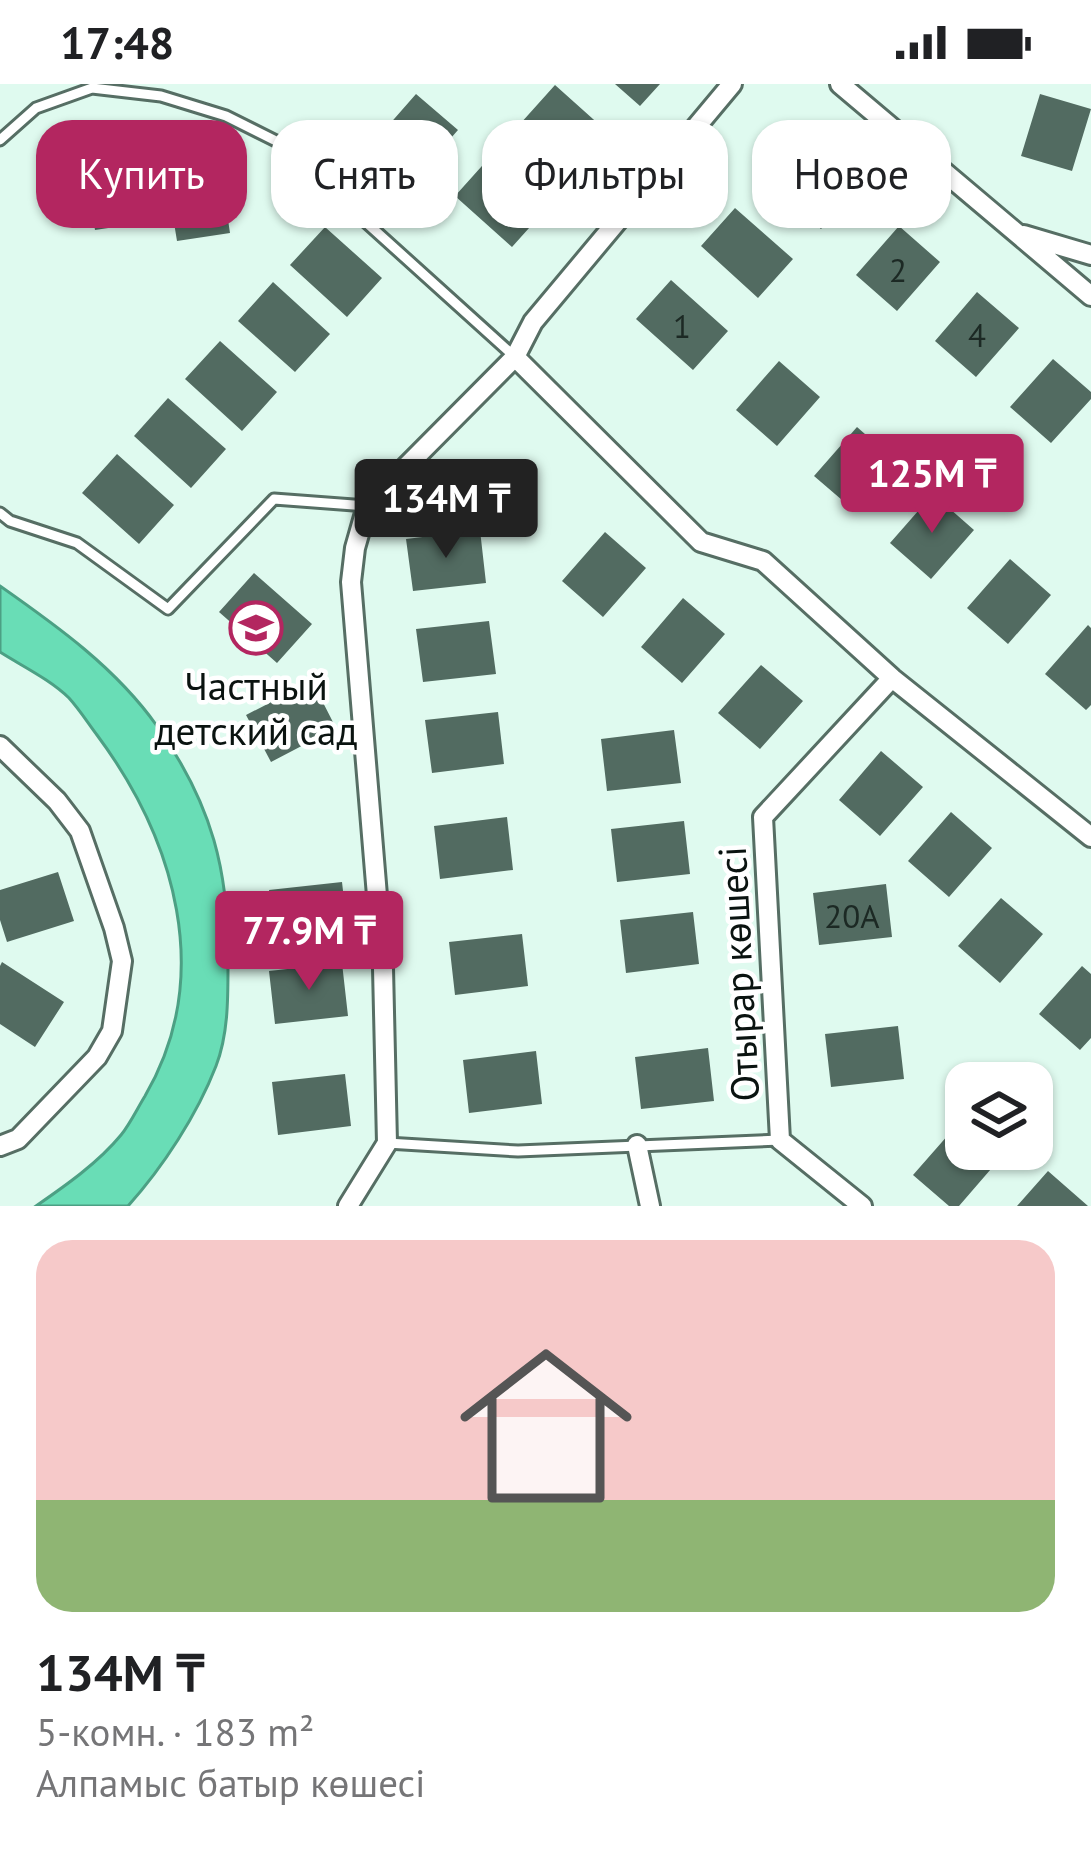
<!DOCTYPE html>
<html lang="ru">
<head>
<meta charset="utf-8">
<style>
	body { margin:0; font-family:"PT Sans",sans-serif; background:#f2f2f2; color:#202124; height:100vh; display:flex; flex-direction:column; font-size:45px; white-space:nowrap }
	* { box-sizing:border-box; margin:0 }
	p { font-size:39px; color:#757577 }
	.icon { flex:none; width:66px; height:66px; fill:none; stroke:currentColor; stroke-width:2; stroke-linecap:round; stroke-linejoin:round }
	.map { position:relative; height:1122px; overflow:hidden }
	.panel { display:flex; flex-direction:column; background:#fff; flex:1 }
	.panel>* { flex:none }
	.banner { position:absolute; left:36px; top:36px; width:1020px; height:108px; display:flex; gap:24px }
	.fabs { position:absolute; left:945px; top:978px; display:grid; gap:24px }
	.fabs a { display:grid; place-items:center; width:108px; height:108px; border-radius:24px; background:#fff; box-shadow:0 3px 9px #0004; font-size:60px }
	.price { position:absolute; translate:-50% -102px; padding:0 27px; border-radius:12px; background:#b32660; color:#fff; font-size:39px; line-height:78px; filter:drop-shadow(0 3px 6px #0008) }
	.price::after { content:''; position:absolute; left:50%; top:72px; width:36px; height:27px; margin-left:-18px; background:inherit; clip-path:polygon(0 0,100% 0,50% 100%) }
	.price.on { background:#222; color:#fff }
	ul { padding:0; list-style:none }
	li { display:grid; align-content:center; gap:24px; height:636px; padding:0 36px }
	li+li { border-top:3px solid #e0e0e0 }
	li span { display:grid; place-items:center; height:372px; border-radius:36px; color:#555 }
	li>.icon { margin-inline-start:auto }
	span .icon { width:216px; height:216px; fill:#fffc; stroke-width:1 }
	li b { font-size:51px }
	.chip { padding:0 42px; border-radius:36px; background:#fff; box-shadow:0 3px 9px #0004; font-size:42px; line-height:108px }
	.chip.on { background:#b32660; color:#fff }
	.status { display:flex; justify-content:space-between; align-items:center; height:84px; padding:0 60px; background:#fff; direction:ltr }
	.status svg { height:33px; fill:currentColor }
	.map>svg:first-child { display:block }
	.water { fill:#69ddb6; stroke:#4ca084; stroke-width:3 }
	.building { fill:#526b61 }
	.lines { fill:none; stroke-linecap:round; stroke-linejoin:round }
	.service-casing { stroke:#566e64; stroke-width:15 }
	.minor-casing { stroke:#566e64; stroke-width:24 }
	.service { stroke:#fff; stroke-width:9 }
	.minor { stroke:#fff; stroke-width:18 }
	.labels { text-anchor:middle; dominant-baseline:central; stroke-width:9; stroke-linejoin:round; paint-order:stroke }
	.number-label { font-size:33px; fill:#1c2924 }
	.poi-label { font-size:39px; fill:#0a1310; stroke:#fff }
	.street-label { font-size:39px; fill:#0a1310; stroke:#fff }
</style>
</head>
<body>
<div class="status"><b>17:48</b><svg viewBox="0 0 49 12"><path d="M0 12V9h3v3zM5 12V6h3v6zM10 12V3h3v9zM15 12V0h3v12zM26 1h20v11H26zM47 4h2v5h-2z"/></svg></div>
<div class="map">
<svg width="1091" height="1122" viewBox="0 0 1091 1122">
	<rect width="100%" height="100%" fill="#dffaef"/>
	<path class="water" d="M0,502c57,40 116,82 157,140 55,78 73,146 71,241 0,33 0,68 -12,99 -19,49 -53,101 -88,140h-92c29,-20 62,-43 85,-71 9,-11 16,-26 24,-39 70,-120 30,-256 -48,-361 -9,-12 -18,-26 -28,-37 -18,-18 -47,-32 -69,-46z"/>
	<path class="building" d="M615,0h45l-20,22z
		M555,1l57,51 -35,39 -57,-51z
		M416,10l42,36 -43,49 -42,-36z
		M1040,10l51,15 -19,62 -51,-15z
		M798,55l58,52 -35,38 -58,-51z
		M138,70l10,68 -53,8 -11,-68z
		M490,73l57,51 -35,39 -57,-51z
		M220,82l10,67 -53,8 -11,-67z
		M735,124l58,51 -35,39 -57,-52z
		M899,142l41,36 -43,49 -41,-36z
		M325,143l57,51 -35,39 -57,-52z
		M671,196l57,51 -35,39 -57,-51z
		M273,198l57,52 -35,38 -57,-51z
		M977,208l42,36 -43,49 -41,-36z
		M220,257l57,51 -35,39 -57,-52z
		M1053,275l38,33v7l-40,44 -41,-36z
		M779,277l41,36 -43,49 -41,-36z
		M168,314l58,51 -35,39 -57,-52z
		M857,343l42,37 -43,48 -42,-36z
		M117,370l57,51 -35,39 -57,-51z
		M933,410l41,36 -43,49 -41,-36z
		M480,446l6,53 -73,8 -7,-52z
		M605,448l41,36 -43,49 -41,-36z
		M1010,475l41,36 -43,49 -41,-36z
		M254,489l58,51 -35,39 -58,-51z
		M683,514l42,36 -43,49 -41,-36z
		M489,537l7,53 -73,8 -7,-53z
		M1088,541l3,3v77l-5,5 -41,-36z
		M761,581l42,36 -43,48 -42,-36z
		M312,597l24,47 -65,34 -25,-47z
		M498,628l6,52 -72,9 -7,-53z
		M674,646l7,53 -74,8 -6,-52z
		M881,667l42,36 -43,49 -41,-36z
		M951,728l41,36 -43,49 -41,-36z
		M507,733l6,53 -73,9 -6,-53z
		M684,737l6,53 -73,8 -6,-53z
		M58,788l16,49 -67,21 -7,-22v-30z
		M342,798l6,53 -73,8 -6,-53z
		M886,800l6,53 -73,8 -6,-52z
		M1001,814l42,36 -43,49 -42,-37z
		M693,828l6,52 -73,9 -6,-53z
		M522,850l6,52 -73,9 -6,-53z
		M2,878l62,40 -29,45 -35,-23v-58z
		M342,879l6,53 -73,8 -6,-53z
		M1082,882l9,8v64l-11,12 -41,-36z
		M898,942l6,53 -73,8 -6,-53z
		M708,964l6,53 -73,8 -6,-52z
		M536,967l6,53 -73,9 -6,-53z
		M345,990l6,52 -73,9 -6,-53z
		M956,1042l10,9v14h16l15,13 -38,44h-10l-36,-31z
		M1048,1087l40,35h-71z"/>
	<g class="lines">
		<g class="service-casing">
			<path id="service" d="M0,56l36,-32 56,-20 69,8 65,20 50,25 239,216
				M0,429l10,8 67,22 91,66 106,-110 93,7
				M387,1059l131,8 262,-11"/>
		</g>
		<g class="minor-casing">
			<path id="minor" d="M840,0l251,212
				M1024,151l67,20
				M515,273l186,185 62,19 129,117 199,159
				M0,662l57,55 23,30 34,97 8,33 -10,70 -15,26 -79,82 -18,7
				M637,1061l13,61
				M348,1122l39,-63 -4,-175 -32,-386 4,-34 12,-42 148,-149 18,-35 199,-238
				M862,1122l-82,-66 -17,-323 129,-139"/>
		</g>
		<use href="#service" class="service"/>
		<use href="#minor" class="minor"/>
	</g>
	<defs>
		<g id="school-ring" transform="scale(2.7)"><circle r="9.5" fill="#fff" stroke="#b32660" stroke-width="1.5"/><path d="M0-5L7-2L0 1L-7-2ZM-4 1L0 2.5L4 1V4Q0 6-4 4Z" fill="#b32660"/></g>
	</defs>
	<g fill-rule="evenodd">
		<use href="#school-ring" x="256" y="544"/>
	</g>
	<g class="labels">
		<g class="number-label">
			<text x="898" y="185">2</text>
			<text x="682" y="241">1</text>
			<text x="977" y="250">4</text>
			<text x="852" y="831">20А</text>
		</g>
		<g class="poi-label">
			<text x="256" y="601">Частный<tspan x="256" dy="45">детский сад</tspan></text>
		</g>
		<g class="street-label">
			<text transform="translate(738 890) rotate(-93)">Отырар көшесі</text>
		</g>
	</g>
</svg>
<div class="fabs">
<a><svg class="icon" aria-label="layers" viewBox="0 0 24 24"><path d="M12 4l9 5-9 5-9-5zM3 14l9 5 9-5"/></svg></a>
</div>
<b class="price" style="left:932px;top:452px">125M ₸</b>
<b class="price on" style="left:446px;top:477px">134M ₸</b>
<b class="price" style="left:309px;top:909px">77.9M ₸</b>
<div class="banner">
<a class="chip on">Купить</a>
<a class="chip">Снять</a>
<a class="chip">Фильтры</a>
<a class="chip">Новое</a>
</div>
</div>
<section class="panel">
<ul>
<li><span style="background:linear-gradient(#f6c9c9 70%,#8fb573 0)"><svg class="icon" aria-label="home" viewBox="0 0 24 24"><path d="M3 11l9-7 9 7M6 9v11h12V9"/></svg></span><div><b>134M ₸</b><p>5-комн. · 183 m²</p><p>Алпамыс батыр көшесі</p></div></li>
</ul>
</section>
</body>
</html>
